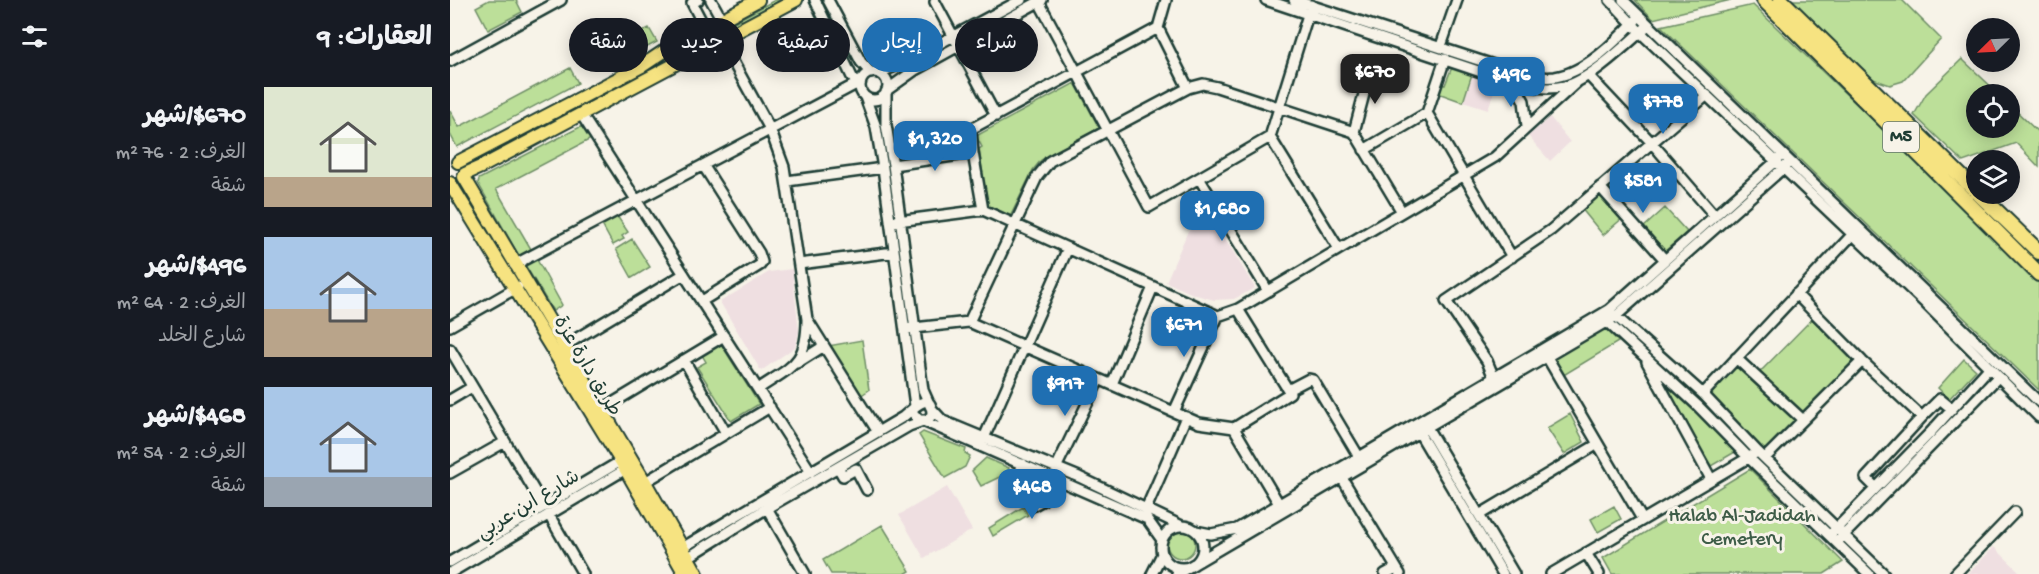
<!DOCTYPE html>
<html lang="ar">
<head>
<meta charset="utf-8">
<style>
	body { margin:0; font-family:"Gochi Hand","Playpen Sans Arabic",sans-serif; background:#20242c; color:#f1f3f6; direction:rtl; height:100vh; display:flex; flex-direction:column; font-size:22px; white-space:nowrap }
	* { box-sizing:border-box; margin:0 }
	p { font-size:20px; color:#9ea1a6 }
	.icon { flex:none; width:33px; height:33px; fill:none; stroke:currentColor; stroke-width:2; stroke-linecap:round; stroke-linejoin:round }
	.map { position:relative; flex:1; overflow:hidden; direction:ltr }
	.side { display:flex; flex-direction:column; background:#171b24; width:450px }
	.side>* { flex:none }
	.hud { position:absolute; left:18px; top:18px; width:570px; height:54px; direction:rtl; display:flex; gap:12px }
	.needle { width:39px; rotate:246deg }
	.buttons { position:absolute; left:1516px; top:18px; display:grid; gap:12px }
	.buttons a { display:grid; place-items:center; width:54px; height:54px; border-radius:50%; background:#171b24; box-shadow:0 3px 15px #0003; font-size:30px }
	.price { position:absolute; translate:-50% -51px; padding:0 14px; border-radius:12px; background:#1f6fb2; color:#fff; font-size:20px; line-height:39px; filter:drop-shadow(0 2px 3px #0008) }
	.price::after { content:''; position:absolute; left:50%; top:36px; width:18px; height:14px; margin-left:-9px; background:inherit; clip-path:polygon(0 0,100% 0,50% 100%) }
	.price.active { background:#222; color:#fff }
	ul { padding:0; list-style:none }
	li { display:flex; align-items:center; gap:18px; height:150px; padding:0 18px }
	li span { display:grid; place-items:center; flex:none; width:168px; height:120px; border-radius:0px; color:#555 }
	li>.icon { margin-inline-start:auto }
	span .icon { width:72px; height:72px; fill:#fffc; stroke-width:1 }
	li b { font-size:26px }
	h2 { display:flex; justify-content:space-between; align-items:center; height:72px; padding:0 18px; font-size:26px }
	.chip { padding:0 21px; border-radius:27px; background:#171b24; box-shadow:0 3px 15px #0003; font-size:21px; line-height:54px }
	.chip.active { background:#1f6fb2; color:#fff }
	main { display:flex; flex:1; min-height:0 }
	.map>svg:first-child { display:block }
	.built { fill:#efdfe1 }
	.green { fill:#bcdf99; stroke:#6e8e66; stroke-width:1.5 }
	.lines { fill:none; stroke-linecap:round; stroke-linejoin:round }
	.minor-casing { stroke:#1f3d34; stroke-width:14 }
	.major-casing { stroke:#1f3d34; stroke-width:16 }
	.highway-casing { stroke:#1f3d34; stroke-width:18 }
	.minor { stroke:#f7f3e8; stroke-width:9 }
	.major { stroke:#f6e381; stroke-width:12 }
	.highway { stroke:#f6e381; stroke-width:14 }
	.labels { text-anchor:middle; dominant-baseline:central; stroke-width:6; stroke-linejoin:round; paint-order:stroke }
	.shield { fill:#f7f3e8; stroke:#60746a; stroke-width:1.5 }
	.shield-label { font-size:18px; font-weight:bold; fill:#1f3d34 }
	.street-label { font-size:20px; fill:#1f3d34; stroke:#f7f3e8 }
	.park-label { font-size:20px; fill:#3e5d48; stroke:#f7f3e8 }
</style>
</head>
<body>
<main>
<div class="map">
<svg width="1589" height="574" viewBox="0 0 1589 574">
	<rect width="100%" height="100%" fill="#f7f3e8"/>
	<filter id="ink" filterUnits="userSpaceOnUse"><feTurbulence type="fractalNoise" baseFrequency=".0167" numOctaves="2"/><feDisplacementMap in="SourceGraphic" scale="12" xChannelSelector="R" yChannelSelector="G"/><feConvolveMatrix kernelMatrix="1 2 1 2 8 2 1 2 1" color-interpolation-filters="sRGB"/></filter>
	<g filter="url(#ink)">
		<path class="built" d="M1022,74l25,9 -9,26 -25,-8z
			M1100,117l20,25 -20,19 -22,-25z
			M762,217l43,71 -21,11 -20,1 -21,-6 -27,-12 22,-51z
			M342,269l7,63 -4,15 -34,24 -41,-69 49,-30z
			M497,487l25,43 -48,28 -25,-43z
			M1544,547l28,27h-54z"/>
		<path class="green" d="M39,0h27l6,12 -34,18 -12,-23z
			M325,0h10l-133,71 -2,-4z
			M1185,0h96l-78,19z
			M1342,0h110l39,39 -38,42 -13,4 -17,-6z
			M1303,5l286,274v111l-378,-364z
			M199,28l8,14 -21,11 -8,-14z
			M1512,59l37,35h-22v34h33v-23l29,28v34l-23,-24 -53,19 -49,-47 12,-21z
			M1002,67l20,7 -9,28 -25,-9 3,-9 4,1z
			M120,68l8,15 -121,64 -7,-13v-24l9,17z
			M189,72l2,4 -163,87 -2,-1v-3z
			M625,83l24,45 -58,32 -8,10 -23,47 -22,-9 -9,-59 3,-2 -6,-11z
			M132,126l9,13 -95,50 35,60 -12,7 -41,-73 1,-4z
			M1152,191l22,26 -21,18 -22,-27z
			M1215,208l22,24 -22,19 -21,-24z
			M167,216l11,16 -6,4 2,3 -11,6 -12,-22z
			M182,239l18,28 -18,11 -16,-29z
			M86,258l26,47 -9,6 -28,-46z
			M1362,319l41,42 -52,53 -43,-40z
			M1157,324l11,18 -56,34 -11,-18z
			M412,340l7,50 -9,6 -32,-50z
			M271,344l38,60 -28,17 -34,-54 9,-5 -4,-7z
			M1514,359l12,11 -27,29 -11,-11z
			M1288,364l59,56 -32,33 -58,-56z
			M1202,367l83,85 -24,14z
			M1120,414l14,28 -20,12 -17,-26z
			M473,432l43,17 -1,4 5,3 -5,11 -20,11 -26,-43z
			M536,458l23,10 -1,5 -27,13 -9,-15z
			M1300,469l93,93 -19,12h-212l-9,-16z
			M1164,506l7,13 -23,13 -7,-13z
			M573,507l5,8 -35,21 -4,-8z
			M432,525l28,46 -5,3h-74l-8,-14z
			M717 544a14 14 0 1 1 28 0a14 14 0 1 1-28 0Z"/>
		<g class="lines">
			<g class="minor-casing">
				<path id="minor" d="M248,0l-6,3 13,25
					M261,0l11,20
					M365,0l37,77 8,10
					M378,0l33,62 10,11
					M588,0l111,207 121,-70 41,-132
					M816,0l248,83c17,4 34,7 51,3 22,-4 61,-41 79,-57
					M844,0l215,70c15,4 30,9 46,7 31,-5 60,-35 80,-56
					M1160,0l30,32 285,271 114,114
					M1173,0l416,402
					M485,2l61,114
					M708,28l30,60
					M271,40l49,89 14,38 23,152c0,45 -15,47 -49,70
					M991,46l16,-46
					M0,61l111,-61
					M410 86a14 14 0 1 1 28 0a14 14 0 1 1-28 0Z
					M428,73l23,-9 120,-64
					M1138,75l64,68 63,73
					M1064,83l10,18 3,25
					M437,90l28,-20 127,-70
					M436,92v33l7,40 30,225 8,18 12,13 136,56 103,49
					M415,97l11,30 7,41 32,238
					M977,113l85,144
					M131,114l230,358
					M904,132l16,-61
					M820,137l69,112
					M914,150l63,-37 18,-54
					M443,165l80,-12
					M749,178l69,113
					M337,181l96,-13
					M1150,187l65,73
					M533,210l-10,-57 -2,-24 187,-101 8,-28
					M440,222l93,-12 235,106 20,-7 257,-152 82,-75
					M349,264l95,-12
					M64,265l346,-183
					M252,301l58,-36 2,-3 -3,-9 -56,-88
					M1161,312l92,82 55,58 126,122
					M357,319l71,113
					M1154,319l93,86 52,53 120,116
					M519,322l68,-145 13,-16 138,-73 15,-4 14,3 137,45 48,80
					M0,326l68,-39
					M455,329l64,-7 230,101 35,5 56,-35 -52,-84
					M114,346l120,-72
					M0,349l94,158
					M1097,357l95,162
					M1286,358l67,62
					M234,360l42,73
					M1412,361l60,56 18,-18 12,10
					M1197,362l64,117
					M347,363l27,-17
					M1044,378l-7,-17 -41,-60 105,-71 156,-135
					M662,384l41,-97
					M838,390l21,-11 4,1 46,77
					M1253,394l149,-159
					M0,400l22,-13
					M151,410l123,-74
					M724,412l44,-96
					M975,424l89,150
					M784,428l45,76
					M967,429l86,145
					M534,438l84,-190
					M1315,458l97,-97 -66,-67
					M573,464l-7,17 16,25 11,-6 3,-7 -17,-7
					M388,467l5,9 13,-7 11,21
					M606,468l43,-89
					M0,473l55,-31
					M892,478l58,96
					M195,482l125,-75
					M1426,488l-10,-10 56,-61
					M317,508l38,66
					M696,509l40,-92
					M99,515l34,59
					M1029,515l119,-71
					M711 547a21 21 0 1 1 42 0a21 21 0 1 1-42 0Z
					M746,531l15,3 26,-5 372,-219 174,-155
					M1383,532l97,-99 59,-65
					M1390,539l158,-162
					M232,548l221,-131c8,-6 29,-30 29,-2l-5,5h-8l-6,-7v-4
					M1136,553l13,21
					M237,558l80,-50 142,-82 14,-5 224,98 15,21
					M0,562l171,-101
					M0,573l176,-104
					M702,574l10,-20
					M727,574l439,-258 174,-154
					M935,574l11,-6
					M1101,574l202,-119
					M1505,574l60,-62"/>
			</g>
			<g class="major-casing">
				<path id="major" d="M8,162l184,-96 27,-18 89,-48
					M15,174l18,-8 313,-166
					M14,177l181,305 52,92
					M0,183l171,278 64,113"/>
			</g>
			<g class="highway-casing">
				<path id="highway" d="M1314,0l275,274
					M1331,0l196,192
					M1529,194l60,58"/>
			</g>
			<use href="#minor" class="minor"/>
			<use href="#major" class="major"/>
			<use href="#highway" class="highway"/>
		</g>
	</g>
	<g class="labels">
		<rect class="shield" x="1433" y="122" width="36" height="30" rx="4.5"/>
		<g class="shield-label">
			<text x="1451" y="137">M5</text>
		</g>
		<g class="street-label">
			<text transform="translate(136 367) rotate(59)">طريق دارة عزة</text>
			<text transform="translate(79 506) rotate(-31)">شارع ابن عربي</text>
		</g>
		<g class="park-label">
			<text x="1292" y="517">Halab Al-Jadidah<tspan x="1292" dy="23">Cemetery</tspan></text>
		</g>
	</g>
</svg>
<div class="buttons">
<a><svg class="needle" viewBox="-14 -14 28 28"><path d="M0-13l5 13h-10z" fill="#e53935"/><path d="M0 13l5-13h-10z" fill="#9ea1a6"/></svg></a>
<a><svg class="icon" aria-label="locate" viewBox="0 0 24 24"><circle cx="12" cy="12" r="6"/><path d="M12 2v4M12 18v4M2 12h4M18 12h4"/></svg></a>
<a><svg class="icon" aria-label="layers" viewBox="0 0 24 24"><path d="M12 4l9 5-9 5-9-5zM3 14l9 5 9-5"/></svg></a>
</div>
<b class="price active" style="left:925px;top:105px">$670</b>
<b class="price" style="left:1061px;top:108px">$496</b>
<b class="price" style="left:1213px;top:135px">$778</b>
<b class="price" style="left:485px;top:172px">$1,320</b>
<b class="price" style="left:1193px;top:214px">$581</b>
<b class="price" style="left:772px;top:242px">$1,680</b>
<b class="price" style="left:734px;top:358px">$671</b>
<b class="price" style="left:615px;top:417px">$917</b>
<b class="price" style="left:582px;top:520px">$468</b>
<div class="hud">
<a class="chip">شراء</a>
<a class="chip active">إيجار</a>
<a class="chip">تصفية</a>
<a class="chip">جديد</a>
<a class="chip">شقة</a>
</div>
</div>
<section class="side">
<h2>العقارات: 9<svg class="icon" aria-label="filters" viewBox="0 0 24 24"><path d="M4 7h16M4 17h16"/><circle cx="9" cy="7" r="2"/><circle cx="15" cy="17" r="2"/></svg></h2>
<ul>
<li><span style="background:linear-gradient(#dfe7d0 75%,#b9a48a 0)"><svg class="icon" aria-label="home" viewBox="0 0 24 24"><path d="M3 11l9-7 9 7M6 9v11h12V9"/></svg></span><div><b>$670/شهر</b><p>الغرف: 2 · 76 m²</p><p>شقة</p></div></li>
<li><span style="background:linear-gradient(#a9c7e8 60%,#b9a48a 0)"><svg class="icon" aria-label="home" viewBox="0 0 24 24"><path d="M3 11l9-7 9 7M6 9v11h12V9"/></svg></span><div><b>$496/شهر</b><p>الغرف: 2 · 64 m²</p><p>شارع الخلد</p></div></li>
<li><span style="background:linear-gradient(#a9c7e8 75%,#9aa5b1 0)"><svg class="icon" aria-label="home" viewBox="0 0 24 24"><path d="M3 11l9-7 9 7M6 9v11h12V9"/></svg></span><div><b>$468/شهر</b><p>الغرف: 2 · 54 m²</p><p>شقة</p></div></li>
</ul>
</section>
</main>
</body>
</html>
